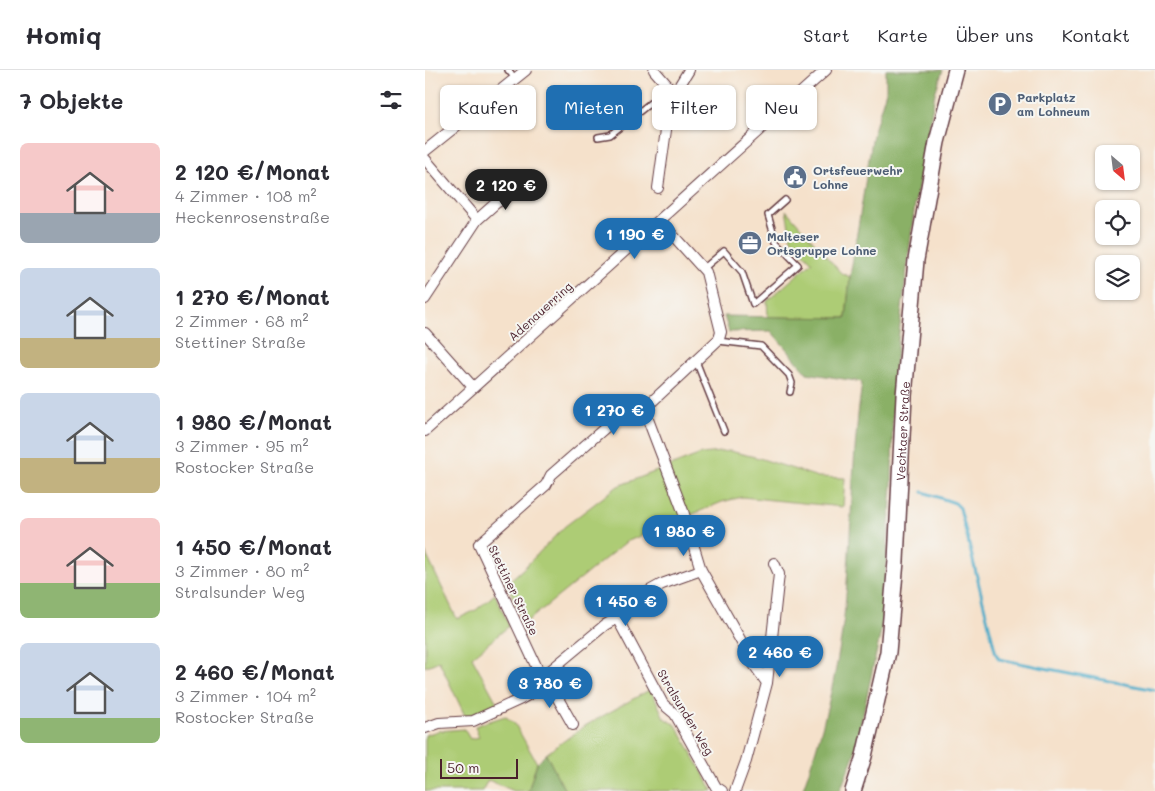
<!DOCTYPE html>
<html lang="de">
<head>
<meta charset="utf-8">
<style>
	body { margin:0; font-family:Mali,sans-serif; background:#f7f7f7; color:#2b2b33; height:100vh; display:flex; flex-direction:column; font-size:19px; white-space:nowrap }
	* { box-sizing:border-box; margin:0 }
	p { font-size:16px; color:#7c7c81 }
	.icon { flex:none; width:28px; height:28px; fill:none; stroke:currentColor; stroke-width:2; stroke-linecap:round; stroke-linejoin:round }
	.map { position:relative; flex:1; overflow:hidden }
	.side { display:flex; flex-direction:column; background:#fff; width:425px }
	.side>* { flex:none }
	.guide { position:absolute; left:15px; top:15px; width:475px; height:45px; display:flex; gap:10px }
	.needle { width:32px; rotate:152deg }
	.fabs { position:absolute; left:670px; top:75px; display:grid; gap:10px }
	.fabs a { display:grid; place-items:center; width:45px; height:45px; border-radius:8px; background:#fff; box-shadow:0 1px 4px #0004; font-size:25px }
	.scale { position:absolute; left:15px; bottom:12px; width:78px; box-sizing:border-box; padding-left:5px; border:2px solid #4a1f2b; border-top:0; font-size:14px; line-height:18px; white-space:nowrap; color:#4a1f2b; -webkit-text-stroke:4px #f6f6f2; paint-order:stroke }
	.price { position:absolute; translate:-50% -42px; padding:0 11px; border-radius:18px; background:#1f6fb2; color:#fff; font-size:16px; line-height:32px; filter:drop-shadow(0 1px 2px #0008) }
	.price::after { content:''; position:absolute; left:50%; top:30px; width:15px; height:11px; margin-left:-8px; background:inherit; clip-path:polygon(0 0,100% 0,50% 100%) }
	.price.active { background:#222; color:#fff }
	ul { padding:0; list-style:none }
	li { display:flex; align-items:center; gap:15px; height:125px; padding:0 20px }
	li span { display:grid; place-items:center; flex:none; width:140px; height:100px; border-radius:8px; color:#555 }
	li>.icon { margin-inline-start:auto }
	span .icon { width:60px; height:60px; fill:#fffc; stroke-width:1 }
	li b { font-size:21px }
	h2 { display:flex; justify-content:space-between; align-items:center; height:60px; padding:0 20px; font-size:21px }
	.pill { padding:0 18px; border-radius:8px; background:#fff; box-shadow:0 1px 4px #0004; font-size:18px; line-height:45px }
	.pill.active { background:#1f6fb2; color:#fff }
	header { display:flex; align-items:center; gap:30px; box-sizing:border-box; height:70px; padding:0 25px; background:#fff; border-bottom:1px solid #e1e1e2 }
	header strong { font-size:24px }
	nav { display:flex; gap:28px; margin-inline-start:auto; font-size:18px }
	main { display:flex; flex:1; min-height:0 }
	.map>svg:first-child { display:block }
	.green { fill:#adcc74; stroke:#7c7650 }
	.forest { fill:#8ab066; stroke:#6a6848 }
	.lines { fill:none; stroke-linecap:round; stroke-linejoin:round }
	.stream { stroke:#4aacc9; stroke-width:3 }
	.service-casing { stroke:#643c43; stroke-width:8 }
	.minor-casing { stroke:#643c43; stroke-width:12 }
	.secondary-casing { stroke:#643c43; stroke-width:18 }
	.service { stroke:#fff; stroke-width:5 }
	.minor { stroke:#fff; stroke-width:10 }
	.secondary { stroke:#fff; stroke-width:15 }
	.labels { text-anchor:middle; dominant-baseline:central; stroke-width:4; stroke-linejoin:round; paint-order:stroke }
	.service-label { font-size:12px; font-weight:bold; fill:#4e5e75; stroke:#f6f6f2; text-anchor:start }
	.street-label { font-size:12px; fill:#4a1f2b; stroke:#f6f6f2 }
</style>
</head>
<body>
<header>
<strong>Homiq</strong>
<nav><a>Start</a><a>Karte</a><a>Über uns</a><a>Kontakt</a></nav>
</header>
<main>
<section class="side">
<h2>7 Objekte<svg class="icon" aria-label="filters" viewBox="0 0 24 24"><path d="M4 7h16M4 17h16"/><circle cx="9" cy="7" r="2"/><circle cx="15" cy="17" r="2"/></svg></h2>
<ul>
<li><span style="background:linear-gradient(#f6c9c9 70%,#9aa5b1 0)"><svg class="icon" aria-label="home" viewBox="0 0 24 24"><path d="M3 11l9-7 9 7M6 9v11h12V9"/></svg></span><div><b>2 120 €/Monat</b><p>4 Zimmer · 108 m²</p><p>Heckenrosenstraße</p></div></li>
<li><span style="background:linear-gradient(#c9d6e8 70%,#c2b280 0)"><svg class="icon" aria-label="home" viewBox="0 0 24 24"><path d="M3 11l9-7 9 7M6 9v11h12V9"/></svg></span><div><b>1 270 €/Monat</b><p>2 Zimmer · 68 m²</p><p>Stettiner Straße</p></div></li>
<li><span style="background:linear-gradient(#c9d6e8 65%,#c2b280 0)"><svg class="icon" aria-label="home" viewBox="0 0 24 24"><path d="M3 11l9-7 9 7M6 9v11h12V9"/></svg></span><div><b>1 980 €/Monat</b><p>3 Zimmer · 95 m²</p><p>Rostocker Straße</p></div></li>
<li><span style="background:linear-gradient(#f6c9c9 65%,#8fb573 0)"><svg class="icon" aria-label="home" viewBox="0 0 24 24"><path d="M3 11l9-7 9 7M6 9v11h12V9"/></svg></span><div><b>1 450 €/Monat</b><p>3 Zimmer · 80 m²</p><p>Stralsunder Weg</p></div></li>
<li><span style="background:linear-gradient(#c9d6e8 75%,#8fb573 0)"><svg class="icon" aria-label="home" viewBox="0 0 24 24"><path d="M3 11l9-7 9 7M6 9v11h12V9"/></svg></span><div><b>2 460 €/Monat</b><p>3 Zimmer · 104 m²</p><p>Rostocker Straße</p></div></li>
</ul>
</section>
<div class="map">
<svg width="730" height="721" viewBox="0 0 730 721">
	<rect width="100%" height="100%" fill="#f6f6f2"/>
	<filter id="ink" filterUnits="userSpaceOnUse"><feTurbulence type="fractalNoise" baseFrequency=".02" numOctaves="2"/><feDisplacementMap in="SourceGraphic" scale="10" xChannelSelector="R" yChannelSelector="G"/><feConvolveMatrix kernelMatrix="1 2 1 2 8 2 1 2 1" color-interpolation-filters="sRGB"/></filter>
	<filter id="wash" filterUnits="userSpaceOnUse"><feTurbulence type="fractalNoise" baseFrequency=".0096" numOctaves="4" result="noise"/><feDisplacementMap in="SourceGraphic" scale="20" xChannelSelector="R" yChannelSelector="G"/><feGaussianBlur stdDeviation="1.12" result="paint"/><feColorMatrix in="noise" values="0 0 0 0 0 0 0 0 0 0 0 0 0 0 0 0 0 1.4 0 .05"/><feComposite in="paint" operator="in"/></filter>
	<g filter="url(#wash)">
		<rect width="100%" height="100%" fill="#f5e1cb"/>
		<path class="green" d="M361,140l55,63 9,4 -4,41 -78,-1 -1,-16 45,-39 -21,-23z
			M305,381l29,7 59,19 27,1 -2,29 -101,-10 -20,5 -96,40 -102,82 -17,-41 18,-16 39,-40 54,-41 83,-32z
			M0,482l32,67 19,-9 19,-16 14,32 -37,31 25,46 -17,9 -15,4 -26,-55 -14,6z
			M226,619l13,29 12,7 37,66h-148l-19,-37 37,-27z
			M80,646l10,8 22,39 -9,28h-14l-26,-11 -6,11h-57v-56l13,-4 26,-2 6,10 9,-2 -4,-11z"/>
		<path class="forest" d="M461,0h57l-8,23 -20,111 -22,178 -1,103 -11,146 -27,124 -14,36h-38c20,-55 35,-115 42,-174 8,-78 7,-157 18,-235l-55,-9 -36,-42 -42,1 -5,-16 122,2 4,-41 23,-143 13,-43z
			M121,684l19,37h-37l9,-28z"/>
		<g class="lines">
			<path class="stream" d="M498,422l32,11 5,5 36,146 3,5 156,31"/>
		</g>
	</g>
	<g filter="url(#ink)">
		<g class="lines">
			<g class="service-casing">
				<path id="service" d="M83,0l7,8
					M173,67l12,-2 54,-43 8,1
					M278,199l21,-18 18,21 11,32 45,-39 -22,-23 -8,-27 17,-15
					M293,271l43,5 28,29 3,8 -2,9
					M271,291l28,70"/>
			</g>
			<g class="minor-casing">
				<path id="minor" d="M229,0l20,23
					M0,81l101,-81
					M0,89l52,61 -52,79
					M233,118l12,-87 19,-31
					M52,150l19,-17 17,-10 17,-1
					M0,263l48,54
					M219,339l39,102 18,59 54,96 12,17
					M0,361l401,-361
					M192,548l46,86 12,10 41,73 6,4
					M148,655l-21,-37 -14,-18 -59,-126 67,-59 5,-10 70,-61 11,-4 12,-1 75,-70 2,-7 -15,-60 -46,-51
					M0,658l14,-5 34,-2 48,-22 16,-9 15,-21 53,-44 12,-7 34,-28 11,-6 39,-14
					M310,721l11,-30 21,-78 12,-109 -5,-11"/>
			</g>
			<g class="secondary-casing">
				<g id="secondary">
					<path id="s1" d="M428,721l11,-35 24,-104 8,-91 8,-165 12,-136 21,-118 19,-72"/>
				</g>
			</g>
			<use href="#service" class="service"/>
			<use href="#minor" class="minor"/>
			<use href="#secondary" class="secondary"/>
		</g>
	</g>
	<defs>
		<g id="parking-disc" transform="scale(1.25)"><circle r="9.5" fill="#5c6f8a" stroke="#f6f6f2"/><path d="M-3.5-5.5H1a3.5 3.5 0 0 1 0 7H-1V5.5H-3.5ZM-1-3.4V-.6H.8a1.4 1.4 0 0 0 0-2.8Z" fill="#fff"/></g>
		<g id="civic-disc" transform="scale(1.25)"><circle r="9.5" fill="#5c6f8a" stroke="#f6f6f2"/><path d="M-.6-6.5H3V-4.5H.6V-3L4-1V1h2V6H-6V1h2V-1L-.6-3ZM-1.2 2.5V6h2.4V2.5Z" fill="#fff"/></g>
		<g id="office-disc" transform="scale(1.25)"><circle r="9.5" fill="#5c6f8a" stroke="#f6f6f2"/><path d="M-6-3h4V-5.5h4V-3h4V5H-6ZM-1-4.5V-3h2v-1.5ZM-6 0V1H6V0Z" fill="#fff"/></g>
	</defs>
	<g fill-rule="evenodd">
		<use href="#parking-disc" x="575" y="34"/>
		<use href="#civic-disc" x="370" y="107"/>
		<use href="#office-disc" x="325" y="173"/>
	</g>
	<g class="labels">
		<g class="service-label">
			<text x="592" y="27">Parkplatz<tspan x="592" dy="14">am Lohneum</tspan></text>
			<text x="388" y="100">Ortsfeuerwehr<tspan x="388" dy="14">Lohne</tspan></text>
			<text x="342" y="166">Malteser<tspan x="342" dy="14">Ortsgruppe Lohne</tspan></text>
		</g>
		<g class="street-label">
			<text transform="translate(115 241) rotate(-42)">Adenauerring</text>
			<text stroke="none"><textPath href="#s1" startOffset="365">Vechtaer Straße</textPath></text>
			<text transform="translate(89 520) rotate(64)">Stettiner Straße</text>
			<text transform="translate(261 642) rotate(59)">Stralsunder Weg</text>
		</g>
	</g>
</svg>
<div class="fabs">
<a><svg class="needle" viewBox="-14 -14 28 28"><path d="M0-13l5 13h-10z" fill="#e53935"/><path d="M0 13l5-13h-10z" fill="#7c7c81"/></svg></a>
<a><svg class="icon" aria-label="locate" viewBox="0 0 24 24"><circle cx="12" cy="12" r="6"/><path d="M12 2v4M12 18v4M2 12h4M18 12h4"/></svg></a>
<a><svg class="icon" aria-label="layers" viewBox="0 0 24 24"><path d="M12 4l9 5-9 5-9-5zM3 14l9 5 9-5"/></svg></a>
</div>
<div class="scale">50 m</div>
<b class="price active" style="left:81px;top:141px">2 120 €</b>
<b class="price" style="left:210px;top:190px">1 190 €</b>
<b class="price" style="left:189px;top:366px">1 270 €</b>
<b class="price" style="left:259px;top:487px">1 980 €</b>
<b class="price" style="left:201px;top:557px">1 450 €</b>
<b class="price" style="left:355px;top:608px">2 460 €</b>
<b class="price" style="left:125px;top:639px">3 780 €</b>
<div class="guide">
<a class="pill">Kaufen</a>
<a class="pill active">Mieten</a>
<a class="pill">Filter</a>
<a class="pill">Neu</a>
</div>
</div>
</main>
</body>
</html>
